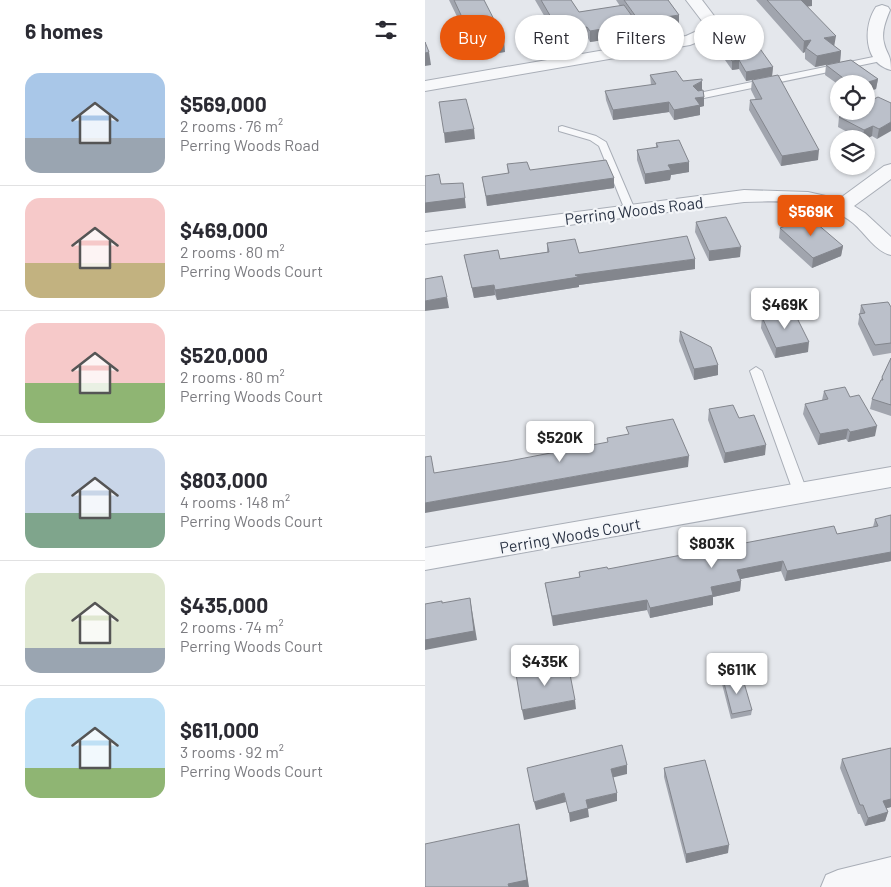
<!DOCTYPE html>
<html lang="en">
<head>
<meta charset="utf-8">
<style>
	body { margin:0; font-family:Barlow,sans-serif; background:#f7f7f7; color:#2b2b33; height:100vh; display:flex; flex-direction:column; font-size:19px; white-space:nowrap }
	* { box-sizing:border-box; margin:0 }
	p { font-size:16px; color:#7c7c81 }
	.icon { flex:none; width:28px; height:28px; fill:none; stroke:currentColor; stroke-width:2; stroke-linecap:round; stroke-linejoin:round }
	.map { position:relative; flex:1; overflow:hidden }
	.side { display:flex; flex-direction:column; background:#fff; width:425px }
	.side>* { flex:none }
	.hud { position:absolute; left:15px; top:15px; width:375px; height:45px; display:flex; gap:10px }
	.tools { position:absolute; left:405px; top:75px; display:grid; gap:10px }
	.tools a { display:grid; place-items:center; width:45px; height:45px; border-radius:50%; background:#fff; box-shadow:0 1px 4px #0004; font-size:25px }
	.price { position:absolute; translate:-50% -42px; padding:0 11px; border-radius:5px; background:#fff; color:#222; font-size:16px; line-height:32px; filter:drop-shadow(0 1px 2px #0008) }
	.price::after { content:''; position:absolute; left:50%; top:30px; width:15px; height:11px; margin-left:-8px; background:inherit; clip-path:polygon(0 0,100% 0,50% 100%) }
	.price.active { background:#ea580c; color:#fff }
	ul { padding:0; list-style:none }
	li { display:flex; align-items:center; gap:15px; height:125px; padding:0 25px }
	li+li { border-top:1px solid #e1e1e2 }
	li span { display:grid; place-items:center; flex:none; width:140px; height:100px; border-radius:15px; color:#555 }
	li>.icon { margin-inline-start:auto }
	span .icon { width:60px; height:60px; fill:#fffc; stroke-width:1 }
	li b { font-size:21px }
	h2 { display:flex; justify-content:space-between; align-items:center; height:60px; padding:0 25px; font-size:21px }
	.pill { padding:0 18px; border-radius:22px; background:#fff; box-shadow:0 1px 4px #0004; font-size:18px; line-height:45px }
	.pill.active { background:#ea580c; color:#fff }
	main { display:flex; flex:1; min-height:0 }
	.map>svg:first-child { display:block }
	.lines { fill:none; stroke-linecap:round; stroke-linejoin:round }
	.lane-casing { stroke:#a9aeb7; stroke-width:2 }
	.street-casing { stroke:#a9aeb7; stroke-width:2 }
	.lane { fill:#f7f8fa; fill-rule:evenodd }
	.street { fill:#f7f8fa; fill-rule:evenodd }
	.wall { fill:#a1a5ae }
	.shaded-wall { fill:#83868d }
	.building { fill:#bbc0ca; stroke:#83868d }
	.labels { text-anchor:middle; dominant-baseline:central; stroke-width:4.5; stroke-linejoin:round; paint-order:stroke }
	.street-label { font-size:16px; fill:#2b3445; stroke:#f4f6f9 }
</style>
</head>
<body>
<main>
<section class="side">
<h2>6 homes<svg class="icon" aria-label="filters" viewBox="0 0 24 24"><path d="M4 7h16M4 17h16"/><circle cx="9" cy="7" r="2"/><circle cx="15" cy="17" r="2"/></svg></h2>
<ul>
<li><span style="background:linear-gradient(#a9c7e8 65%,#9aa5b1 0)"><svg class="icon" aria-label="home" viewBox="0 0 24 24"><path d="M3 11l9-7 9 7M6 9v11h12V9"/></svg></span><div><b>$569,000</b><p>2 rooms · 76 m²</p><p>Perring Woods Road</p></div></li>
<li><span style="background:linear-gradient(#f6c9c9 65%,#c2b280 0)"><svg class="icon" aria-label="home" viewBox="0 0 24 24"><path d="M3 11l9-7 9 7M6 9v11h12V9"/></svg></span><div><b>$469,000</b><p>2 rooms · 80 m²</p><p>Perring Woods Court</p></div></li>
<li><span style="background:linear-gradient(#f6c9c9 60%,#8fb573 0)"><svg class="icon" aria-label="home" viewBox="0 0 24 24"><path d="M3 11l9-7 9 7M6 9v11h12V9"/></svg></span><div><b>$520,000</b><p>2 rooms · 80 m²</p><p>Perring Woods Court</p></div></li>
<li><span style="background:linear-gradient(#c9d6e8 65%,#7fa58c 0)"><svg class="icon" aria-label="home" viewBox="0 0 24 24"><path d="M3 11l9-7 9 7M6 9v11h12V9"/></svg></span><div><b>$803,000</b><p>4 rooms · 148 m²</p><p>Perring Woods Court</p></div></li>
<li><span style="background:linear-gradient(#dfe7d0 75%,#9aa5b1 0)"><svg class="icon" aria-label="home" viewBox="0 0 24 24"><path d="M3 11l9-7 9 7M6 9v11h12V9"/></svg></span><div><b>$435,000</b><p>2 rooms · 74 m²</p><p>Perring Woods Court</p></div></li>
<li><span style="background:linear-gradient(#bfe0f5 70%,#8fb573 0)"><svg class="icon" aria-label="home" viewBox="0 0 24 24"><path d="M3 11l9-7 9 7M6 9v11h12V9"/></svg></span><div><b>$611,000</b><p>3 rooms · 92 m²</p><p>Perring Woods Court</p></div></li>
</ul>
</section>
<div class="map">
<svg width="466" height="887" viewBox="0 0 466 887">
	<rect width="100%" height="100%" fill="#e4e7ec"/>
	<g class="lines">
		<g class="lane-casing">
			<path id="lane" d="M458,55l3,1v4l-187,39 -4,-3 4,-3z
				M137,126l34,10 10,6 29,68 -1,2h-8l-1,-2 -26,-64 -9,-6 -31,-9v-4z
				M331,367l6,4 46,123 -2,4h-10l-2,-4 -44,-123z"/>
		</g>
		<g class="street-casing">
			<path id="street" d="M261,0h16l16,21 -8,16 -20,8 -265,46v-10l261,-45 11,-5 5,-10z
				M457,5l6,2 2,3c-4,10 -9,22 -6,33 3,13 7,10 7,27 -28,-7 -28,-44 -15,-63z
				M466,164v15l-37,27 11,7 26,24v18c-15,-3 -26,-22 -38,-32 -31,-25 -72,-22 -109,-21l-319,42v-12l319,-42 64,2 31,7 45,-33z
				M466,467v20l-466,83v-22z
				M466,857v30h-70l5,-12 12,-5z"/>
		</g>
		<use href="#lane" class="lane"/>
		<use href="#street" class="street"/>
	</g>
	<path class="wall" d="M24,0h35l21,52 -29,4z
		M110,0h36l8,12 41,-6 -4,-6h52l11,15v11l-40,7 -2,-2v4l-47,7 -2,-4 -28,5z
		M331,0h56v6h-5l27,40 7,5 -1,11 -25,5 -10,-8v-7l-2,1z
		M294,41l54,26 -1,9 -26,5 -7,-12 -7,1 -14,-20z
		M426,60l27,19 -2,10 -10,3v-8h-27v1l-14,-10 1,-10z
		M225,75l33,6 19,9 2,7v9l-4,1v8l-26,5 -5,-8 -56,8 -7,-20 -1,-9 46,-6z
		M327,80l66,80 -37,6 -32,-56 1,-10h6l-5,-10z
		M466,103l-14,36 -5,-3 -6,3h-6l-22,-12 1,-10z
		M231,143l33,29 -18,3 -1,5 -25,4 -8,-24v-10l19,-2z
		M82,164l23,6 84,8v10l-127,18 -5,-29 26,-3z
		M271,222l44,35 -31,4 -14,-29z
		M355,228l63,18 -2,10 -29,12 -33,-30z
		M122,243l32,10 116,16 -116,16v2l-82,13 -2,-5 -21,3 -10,-43 36,4 47,-7z
		M436,305l30,2v46l-18,3 -15,-32z
		M337,317l46,35 -33,6 -14,-30z
		M255,331l38,44 -24,5 -15,-39z
		M466,358v58l-21,-7 2,-10z
		M399,391l26,6 25,39 -27,6 -2,-3 -28,6 -15,-31 2,-10 17,-4z
		M284,409l30,9 26,37 -41,8 -16,-43z
		M466,514v47l-106,20 -4,-10 -41,8 1,2 -1,10 -27,6v8l-63,13 -3,-8 -94,16 -8,-43 35,-6 -1,-5 29,-3 229,-35 36,-7 2,-8 16,-3z
		M298,679l29,31 -1,5 -20,4 -9,-35z
		M466,748v59l-5,1 2,4 -3,9 -20,5 -5,-12h-2l-18,-46 2,-9z
		M239,768l64,85 -42,10 -22,-86z"/>
	<path class="shaded-wall" d="M373,0h14v6l-14,2z
		M254,15v11l-40,7v-12z
		M212,23v12l-47,7v-11z
		M162,27l1,11 -28,5 -1,-12z
		M411,36l-2,11 -10,-9z
		M79,39l1,13 -29,4 -2,-13z
		M386,40l-5,8 -1,4 -2,1 1,-12z
		M416,51l-1,11 -25,5 2,-11z
		M4,52l2,13 -6,1v-13z
		M314,60v9l-7,1v-9z
		M348,67l-1,9 -26,5v-9z
		M453,79l-2,10 -10,3v-8h-4z
		M277,81v10l-9,5v-10z
		M279,97v9l-4,1v8l-26,5v-10l21,-12z
		M244,102v10l-56,8v-10z
		M466,122v9l-14,8 2,-10z
		M448,126l-1,10 -6,3h-3l1,-9z
		M49,129l1,10 -30,4 -1,-10z
		M394,150l-1,10 -37,6 1,-10z
		M264,162v10l-18,3 -1,5 -25,4v-10l23,-9z
		M189,178v10l-127,18 -1,-10z
		M38,183l3,25 -41,5v-10z
		M418,246l-2,10 -29,12 1,-10z
		M316,247l-1,10 -31,4v-10z
		M270,259v10l-116,16v2l-82,13 -2,-10 80,-15z
		M69,285l1,10 -21,3 -2,-10z
		M22,297l2,11 -24,3v-10z
		M384,342l-1,10 -33,6 1,-10z
		M293,365v10l-24,5v-11z
		M452,426l-2,10 -27,6 2,-10z
		M423,429l-2,10 -28,6 2,-11z
		M341,445l-1,10 -41,8 1,-10z
		M264,456l-1,11 -263,46v-10z
		M466,552v9l-106,20 2,-10z
		M358,561l-2,10 -45,9 1,-10z
		M316,581l-1,10 -27,6v8l-63,13v-10l61,-21z
		M45,598l7,42 -52,10v-10z
		M222,600v10l-94,16 -1,-10z
		M150,700l1,9 -52,11 -2,-10z
		M202,765v9l-16,4v-9z
		M139,793l2,9 -30,8 -2,-8z
		M192,793v8l-29,8 1,8 -19,5 -1,-9 17,-13z
		M466,799v8l-11,3 3,-9z
		M463,812l-3,9 -20,5 3,-8z
		M94,824l10,63h-20l-1,-3z
		M304,845l-1,8 -42,10v-9z"/>
	<path class="building" d="M29,0h30l20,39 -30,4z
		M116,0h30l8,12 45,-7 13,18 -47,8 -3,-4 -28,4z
		M199,0h44l11,15 -40,6z
		M342,0h34l35,36 -12,2 17,13 -24,5 -11,-8 5,-8 -7,1z
		M326,36l22,31 -27,5 -7,-12 -7,1 -13,-20z
		M0,42l4,10 -4,1z
		M426,60l27,19 -16,5h-11l-25,-19z
		M251,71l7,10 19,-2v2l-9,5 5,5 5,-1 1,7 -9,1 5,7 -26,5 -5,-8 -56,8 -8,-19 51,-7 -6,-9z
		M353,75l41,75 -37,6 -32,-56 12,-1 -10,-19z
		M453,97l13,6v19l-12,7 -6,-3 -9,4 -25,-13 11,-6h16v-8z
		M41,99l8,30 -30,4 -5,-31z
		M254,140l10,22 -21,3 3,5 -26,4 -8,-24 21,-3 -2,-4z
		M181,160l8,18 -128,18 -4,-19 27,-4 -2,-9 20,-2 3,8z
		M14,174l2,10 22,-1 2,15 -40,5v-27z
		M301,217l15,30 -32,4 -13,-29z
		M384,217l34,29 -30,12 -33,-30z
		M262,236l8,23 -120,16 4,2 -84,13 -1,-5 -22,3 -8,-33 34,-5 2,9 49,-7 -2,-9 28,-4 4,14z
		M17,276l5,21 -22,4v-22z
		M463,302l3,5v36l-16,2 -16,-31 6,-1 -4,-8z
		M369,312l15,30 -33,6 -14,-31z
		M255,331l31,16 7,18 -24,4z
		M466,358v47l-19,-6 9,-19h2l-1,-3z
		M420,387l5,10 9,-2 18,31 -27,6 -2,-3 -28,5 -15,-30 23,-5 -4,-8z
		M308,405l6,13 15,-3 12,30 -41,8 -16,-44z
		M248,419l16,37 -264,47v-46l6,-1 3,17 75,-12 99,-19 -1,-4 22,-4 -3,-7z
		M466,515v37l-104,19 -4,-10 -46,9 4,11 -30,6 2,8 -63,13 -3,-8 -95,16 -7,-33 35,-6 -1,-5 28,-5 1,2 226,-43 3,8 41,-8 -3,-7z
		M45,598l4,33 -49,9v-36l17,-3v2z
		M143,664l7,36 -53,10 -6,-36z
		M317,676l10,34 -20,4 -9,-35z
		M197,745l5,20 -16,4 6,24 -31,7 2,8 -19,5 -5,-20 -30,9 -7,-34z
		M466,748v51l-8,2 5,11 -20,6 -5,-13h-3l-18,-46z
		M280,760l24,85 -43,9 -22,-86z
		M94,824l8,56 -19,4 1,3h-84v-43z"/>
	<g class="labels">
		<g class="street-label">
			<text transform="translate(209 210) rotate(-7)">Perring Woods Road</text>
			<text transform="translate(145 535) rotate(-10)">Perring Woods Court</text>
		</g>
	</g>
</svg>
<div class="tools">
<a><svg class="icon" aria-label="locate" viewBox="0 0 24 24"><circle cx="12" cy="12" r="6"/><path d="M12 2v4M12 18v4M2 12h4M18 12h4"/></svg></a>
<a><svg class="icon" aria-label="layers" viewBox="0 0 24 24"><path d="M12 4l9 5-9 5-9-5zM3 14l9 5 9-5"/></svg></a>
</div>
<b class="price active" style="left:386px;top:237px">$569K</b>
<b class="price" style="left:360px;top:330px">$469K</b>
<b class="price" style="left:135px;top:463px">$520K</b>
<b class="price" style="left:287px;top:569px">$803K</b>
<b class="price" style="left:120px;top:687px">$435K</b>
<b class="price" style="left:312px;top:695px">$611K</b>
<div class="hud">
<a class="pill active">Buy</a>
<a class="pill">Rent</a>
<a class="pill">Filters</a>
<a class="pill">New</a>
</div>
</div>
</main>
</body>
</html>
